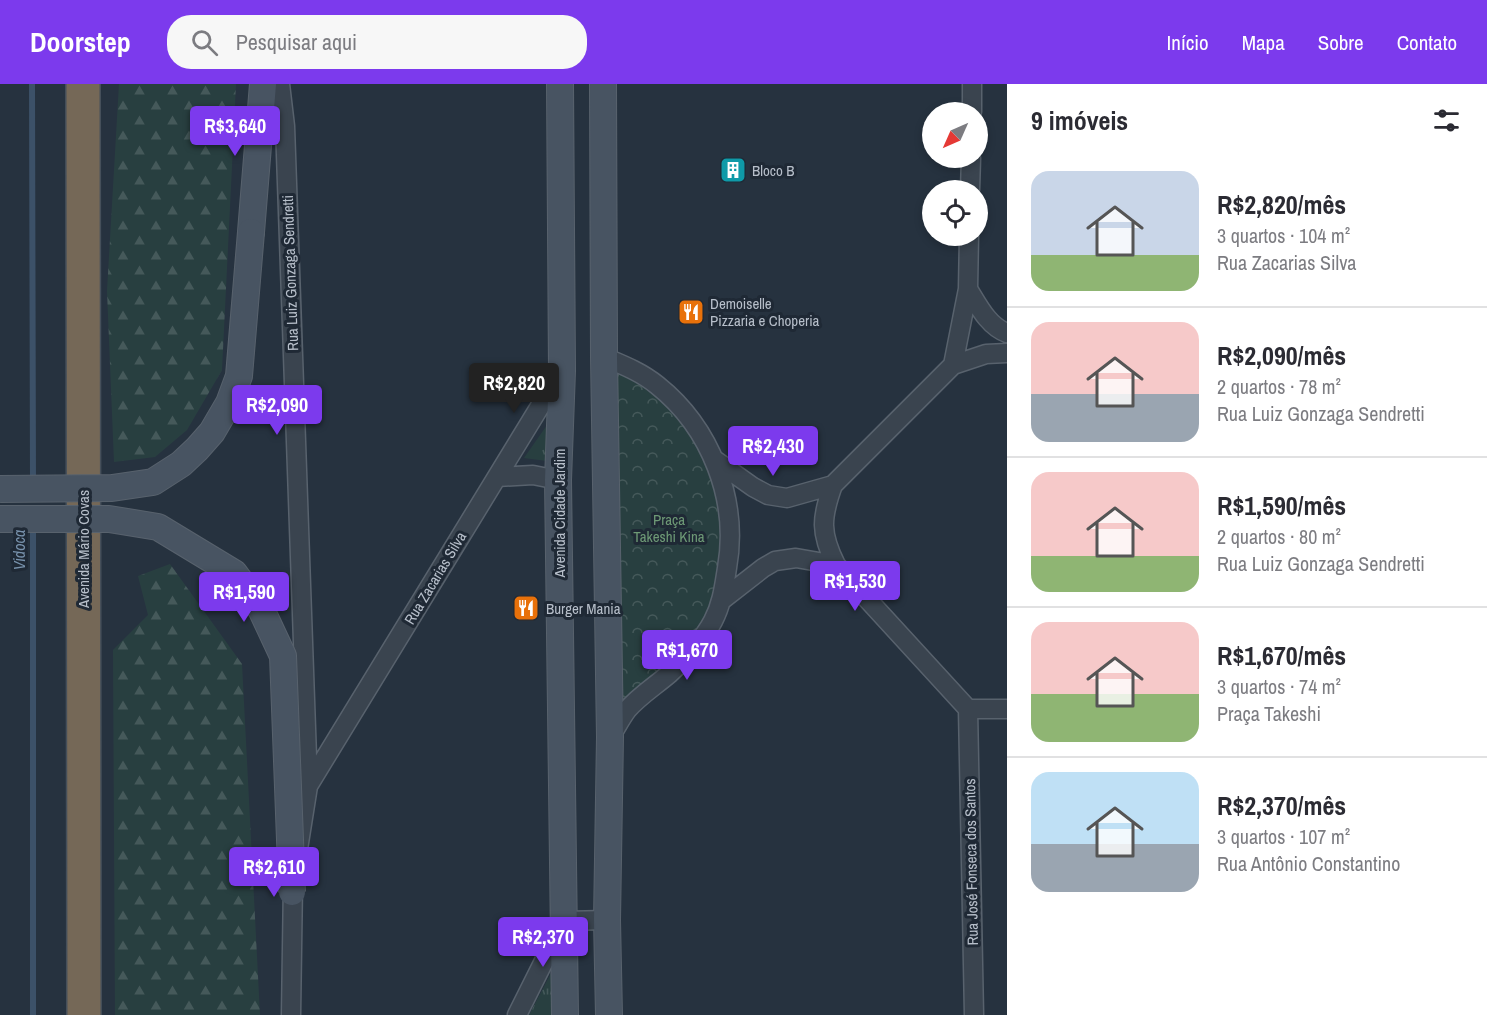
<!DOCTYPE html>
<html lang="pt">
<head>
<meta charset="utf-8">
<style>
	body { margin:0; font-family:"Archivo Narrow",sans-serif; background:#f7f7f7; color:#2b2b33; height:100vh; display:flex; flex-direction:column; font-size:22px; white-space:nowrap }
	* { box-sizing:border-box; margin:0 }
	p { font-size:20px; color:#7c7c81 }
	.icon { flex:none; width:33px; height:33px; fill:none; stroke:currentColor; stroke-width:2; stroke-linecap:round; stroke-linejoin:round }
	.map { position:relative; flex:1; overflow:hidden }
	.panel { display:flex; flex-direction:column; background:#fff; width:480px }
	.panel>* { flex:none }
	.needle { width:39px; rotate:225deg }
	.tools { position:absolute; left:922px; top:18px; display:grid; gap:12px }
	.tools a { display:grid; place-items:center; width:66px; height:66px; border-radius:50%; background:#fff; box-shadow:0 3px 9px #0003; font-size:30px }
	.price { position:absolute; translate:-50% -51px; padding:0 14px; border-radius:6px; background:#7c3aed; color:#fff; font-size:20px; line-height:39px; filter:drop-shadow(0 2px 3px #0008) }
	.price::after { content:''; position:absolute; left:50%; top:36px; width:18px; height:14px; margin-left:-9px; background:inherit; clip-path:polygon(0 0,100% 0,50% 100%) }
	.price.current { background:#222; color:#fff }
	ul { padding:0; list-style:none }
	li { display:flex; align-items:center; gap:18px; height:150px; padding:0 24px }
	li+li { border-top:2px solid #e1e1e2 }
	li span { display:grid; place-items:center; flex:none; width:168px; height:120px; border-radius:18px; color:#555 }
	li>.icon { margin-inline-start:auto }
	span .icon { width:72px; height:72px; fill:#fffc; stroke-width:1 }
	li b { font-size:26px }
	h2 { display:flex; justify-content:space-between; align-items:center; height:72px; padding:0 24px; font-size:26px }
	header { display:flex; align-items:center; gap:36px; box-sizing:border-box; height:84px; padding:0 30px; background:#7c3aed; color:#fff }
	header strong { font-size:28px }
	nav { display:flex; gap:33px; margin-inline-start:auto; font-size:21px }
	.search { width:420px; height:54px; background:#f7f7f7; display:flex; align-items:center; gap:15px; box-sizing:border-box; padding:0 21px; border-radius:24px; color:#7c7c81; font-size:22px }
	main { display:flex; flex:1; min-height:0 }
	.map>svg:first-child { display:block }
	.grass { fill:url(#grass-tufts) }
	.forest { fill:url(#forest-firs) }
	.park { fill:url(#park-crowns) }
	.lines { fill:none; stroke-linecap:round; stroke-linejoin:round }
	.stream { stroke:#3c5168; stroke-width:6 }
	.street-casing { stroke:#58626d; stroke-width:21 }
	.secondary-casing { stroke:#58626d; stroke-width:28 }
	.highway-casing { stroke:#454f5a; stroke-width:36 }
	.street { stroke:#3a444f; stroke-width:18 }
	.secondary { stroke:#485462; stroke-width:26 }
	.highway { stroke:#756857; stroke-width:33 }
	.secondary-bridge-casing { stroke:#58626d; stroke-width:28; stroke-linecap:butt }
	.secondary-bridge { stroke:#485462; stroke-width:26 }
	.labels { text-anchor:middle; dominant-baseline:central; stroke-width:6; stroke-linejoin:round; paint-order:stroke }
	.poi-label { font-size:15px; fill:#b7bfca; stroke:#1f2935; text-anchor:start }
	.street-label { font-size:15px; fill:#b7bfca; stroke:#1f2935 }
	.park-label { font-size:15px; fill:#6e9a76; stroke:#1f2935 }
	.water-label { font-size:16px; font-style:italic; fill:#7892ac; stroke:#1f2935 }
</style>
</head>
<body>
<header>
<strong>Doorstep</strong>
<div class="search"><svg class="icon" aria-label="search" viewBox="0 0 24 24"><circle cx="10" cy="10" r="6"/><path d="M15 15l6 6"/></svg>Pesquisar aqui</div>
<nav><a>Início</a><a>Mapa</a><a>Sobre</a><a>Contato</a></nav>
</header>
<main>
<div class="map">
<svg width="1007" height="931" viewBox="0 0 1007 931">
	<defs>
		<pattern id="grass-tufts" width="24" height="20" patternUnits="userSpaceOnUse" patternTransform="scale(1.5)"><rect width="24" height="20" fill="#283f40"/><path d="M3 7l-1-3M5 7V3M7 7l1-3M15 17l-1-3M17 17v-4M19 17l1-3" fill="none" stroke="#45595a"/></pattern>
		<pattern id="forest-firs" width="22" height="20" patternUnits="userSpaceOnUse" patternTransform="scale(1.5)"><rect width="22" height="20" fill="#283f40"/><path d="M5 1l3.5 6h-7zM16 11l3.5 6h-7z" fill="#45595a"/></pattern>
		<pattern id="park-crowns" width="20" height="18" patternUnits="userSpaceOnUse" patternTransform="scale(1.5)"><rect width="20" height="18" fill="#283f40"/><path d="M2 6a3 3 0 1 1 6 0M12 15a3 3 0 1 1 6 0" fill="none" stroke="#45595a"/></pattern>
	</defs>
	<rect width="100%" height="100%" fill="#26323f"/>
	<path class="grass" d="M552,334l3,44 -31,-4z
		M557,878l3,53h-31z"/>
	<path class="forest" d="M119,0h117l-14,286 -35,60 -32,27 -41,5 -7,-171z
		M170,480l72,100 18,351h-145l-2,-365 35,-35 -10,-39z"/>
	<path class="park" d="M604,273l78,54 44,82 -4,107 -112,137z"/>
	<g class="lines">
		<path class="stream" d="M32,0l1,398
			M33,442v489"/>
		<g class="street-casing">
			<path id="street" d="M280,0l5,42 23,660 -10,63
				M972,28v-28
				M970,106l1,-32
				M968,205c10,16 20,37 39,44
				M604,273c19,8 37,15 53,28 54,43 82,115 70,183 -3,19 -5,36 -14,53 -10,19 -28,38 -44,53 -14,12 -30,22 -42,36 -6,8 -11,18 -17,27
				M953,281l15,-76 1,-53
				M715,376l38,27 15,8 19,3 46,-13 120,-120 33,-11 21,-1
				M497,393l36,-2 25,5
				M833,401c-12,33 -13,48 3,80
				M722,516l41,-32 12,-7 21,-3 40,7 132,144h39
				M968,625l6,306
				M308,702l253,-414
				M291,931l2,-133
				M517,931l47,-94 43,-1"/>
		</g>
		<g class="secondary-casing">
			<path id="secondary" d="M560,0l2,287 -4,109 7,535
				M603,0l1,273 6,380 -3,183 2,95
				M251,148l12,-148"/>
		</g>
		<g class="highway-casing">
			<path id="highway" d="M83,0l1,931"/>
		</g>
		<use href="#street" class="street"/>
		<use href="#secondary" class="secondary"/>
		<use href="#highway" class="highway"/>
		<g class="secondary-bridge-casing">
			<path id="secondary-bridge" d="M0,405l112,-1 41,-6 28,-18 16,-15 15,-17 17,-29 10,-27 12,-144
				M0,435h109l49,8 76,46 27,36 22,47 9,236"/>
		</g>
		<use href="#secondary-bridge" class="secondary-bridge"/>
	</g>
	<defs>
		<g id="building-square" transform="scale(1.35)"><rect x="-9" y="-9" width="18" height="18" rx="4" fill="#0f9aa8" stroke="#1f2935"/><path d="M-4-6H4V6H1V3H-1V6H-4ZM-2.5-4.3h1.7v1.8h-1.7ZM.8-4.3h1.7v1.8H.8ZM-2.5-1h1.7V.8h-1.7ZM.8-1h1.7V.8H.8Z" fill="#fff"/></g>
		<g id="restaurant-square" transform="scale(1.35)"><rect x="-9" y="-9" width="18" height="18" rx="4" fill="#e8710a" stroke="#1f2935"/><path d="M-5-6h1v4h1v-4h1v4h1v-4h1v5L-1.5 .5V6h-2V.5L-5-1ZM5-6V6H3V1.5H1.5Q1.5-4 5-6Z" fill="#fff"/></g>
	</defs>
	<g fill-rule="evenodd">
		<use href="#building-square" x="733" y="86"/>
		<use href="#restaurant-square" x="691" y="228"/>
		<use href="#restaurant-square" x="526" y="524"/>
	</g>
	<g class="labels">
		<g class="poi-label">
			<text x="752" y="86">Bloco B</text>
			<text x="710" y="219">Demoiselle<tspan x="710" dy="17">Pizzaria e Choperia</tspan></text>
			<text x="546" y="524">Burger Mania</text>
		</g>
		<g class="street-label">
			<text transform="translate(290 189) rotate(-92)">Rua Luiz Gonzaga Sendretti</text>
			<text transform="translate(559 429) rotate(-90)">Avenida Cidade Jardim</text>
			<text transform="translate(83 465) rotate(-90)">Avenida Mário Covas</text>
			<text transform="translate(435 494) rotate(-59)">Rua Zacarias Silva</text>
			<text transform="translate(971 778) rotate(-91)">Rua José Fonseca dos Santos</text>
		</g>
		<g class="park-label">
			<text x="669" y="435">Praça<tspan x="669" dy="17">Takeshi Kina</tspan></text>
		</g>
		<g class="water-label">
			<text transform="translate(19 466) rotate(-90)">Vidoca</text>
		</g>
	</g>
</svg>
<div class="tools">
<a><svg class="needle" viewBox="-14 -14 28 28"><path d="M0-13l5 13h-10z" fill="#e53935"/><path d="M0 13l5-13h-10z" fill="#7c7c81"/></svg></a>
<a><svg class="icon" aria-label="locate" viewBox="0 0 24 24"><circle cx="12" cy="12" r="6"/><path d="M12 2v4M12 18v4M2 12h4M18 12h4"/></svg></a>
</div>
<b class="price" style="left:235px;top:73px">R$3,640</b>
<b class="price current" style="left:514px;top:330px">R$2,820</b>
<b class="price" style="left:277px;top:352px">R$2,090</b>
<b class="price" style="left:773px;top:393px">R$2,430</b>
<b class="price" style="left:855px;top:528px">R$1,530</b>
<b class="price" style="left:244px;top:539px">R$1,590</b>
<b class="price" style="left:687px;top:597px">R$1,670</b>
<b class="price" style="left:274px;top:814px">R$2,610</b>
<b class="price" style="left:543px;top:884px">R$2,370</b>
</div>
<section class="panel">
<h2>9 imóveis<svg class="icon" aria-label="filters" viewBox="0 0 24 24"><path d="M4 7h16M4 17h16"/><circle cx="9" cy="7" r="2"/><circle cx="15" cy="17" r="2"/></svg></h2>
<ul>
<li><span style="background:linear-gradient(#c9d6e8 70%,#8fb573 0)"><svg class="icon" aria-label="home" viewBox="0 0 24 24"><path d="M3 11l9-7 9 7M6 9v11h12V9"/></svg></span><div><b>R$2,820/mês</b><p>3 quartos · 104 m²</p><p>Rua Zacarias Silva</p></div></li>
<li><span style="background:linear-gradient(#f6c9c9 60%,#9aa5b1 0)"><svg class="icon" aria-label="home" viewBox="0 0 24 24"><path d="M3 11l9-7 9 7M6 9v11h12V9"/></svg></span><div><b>R$2,090/mês</b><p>2 quartos · 78 m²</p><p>Rua Luiz Gonzaga Sendretti</p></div></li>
<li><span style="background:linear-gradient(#f6c9c9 70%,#8fb573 0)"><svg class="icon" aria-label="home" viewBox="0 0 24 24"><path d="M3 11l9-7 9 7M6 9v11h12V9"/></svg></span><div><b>R$1,590/mês</b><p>2 quartos · 80 m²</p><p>Rua Luiz Gonzaga Sendretti</p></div></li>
<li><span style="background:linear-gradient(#f6c9c9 60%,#8fb573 0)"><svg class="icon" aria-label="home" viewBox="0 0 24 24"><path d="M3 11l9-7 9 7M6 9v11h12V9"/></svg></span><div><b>R$1,670/mês</b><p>3 quartos · 74 m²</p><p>Praça Takeshi</p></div></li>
<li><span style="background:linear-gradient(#bfe0f5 60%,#9aa5b1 0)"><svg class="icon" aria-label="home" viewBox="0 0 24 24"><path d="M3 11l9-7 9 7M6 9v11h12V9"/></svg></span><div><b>R$2,370/mês</b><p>3 quartos · 107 m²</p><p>Rua Antônio Constantino</p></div></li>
</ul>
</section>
</main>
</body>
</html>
